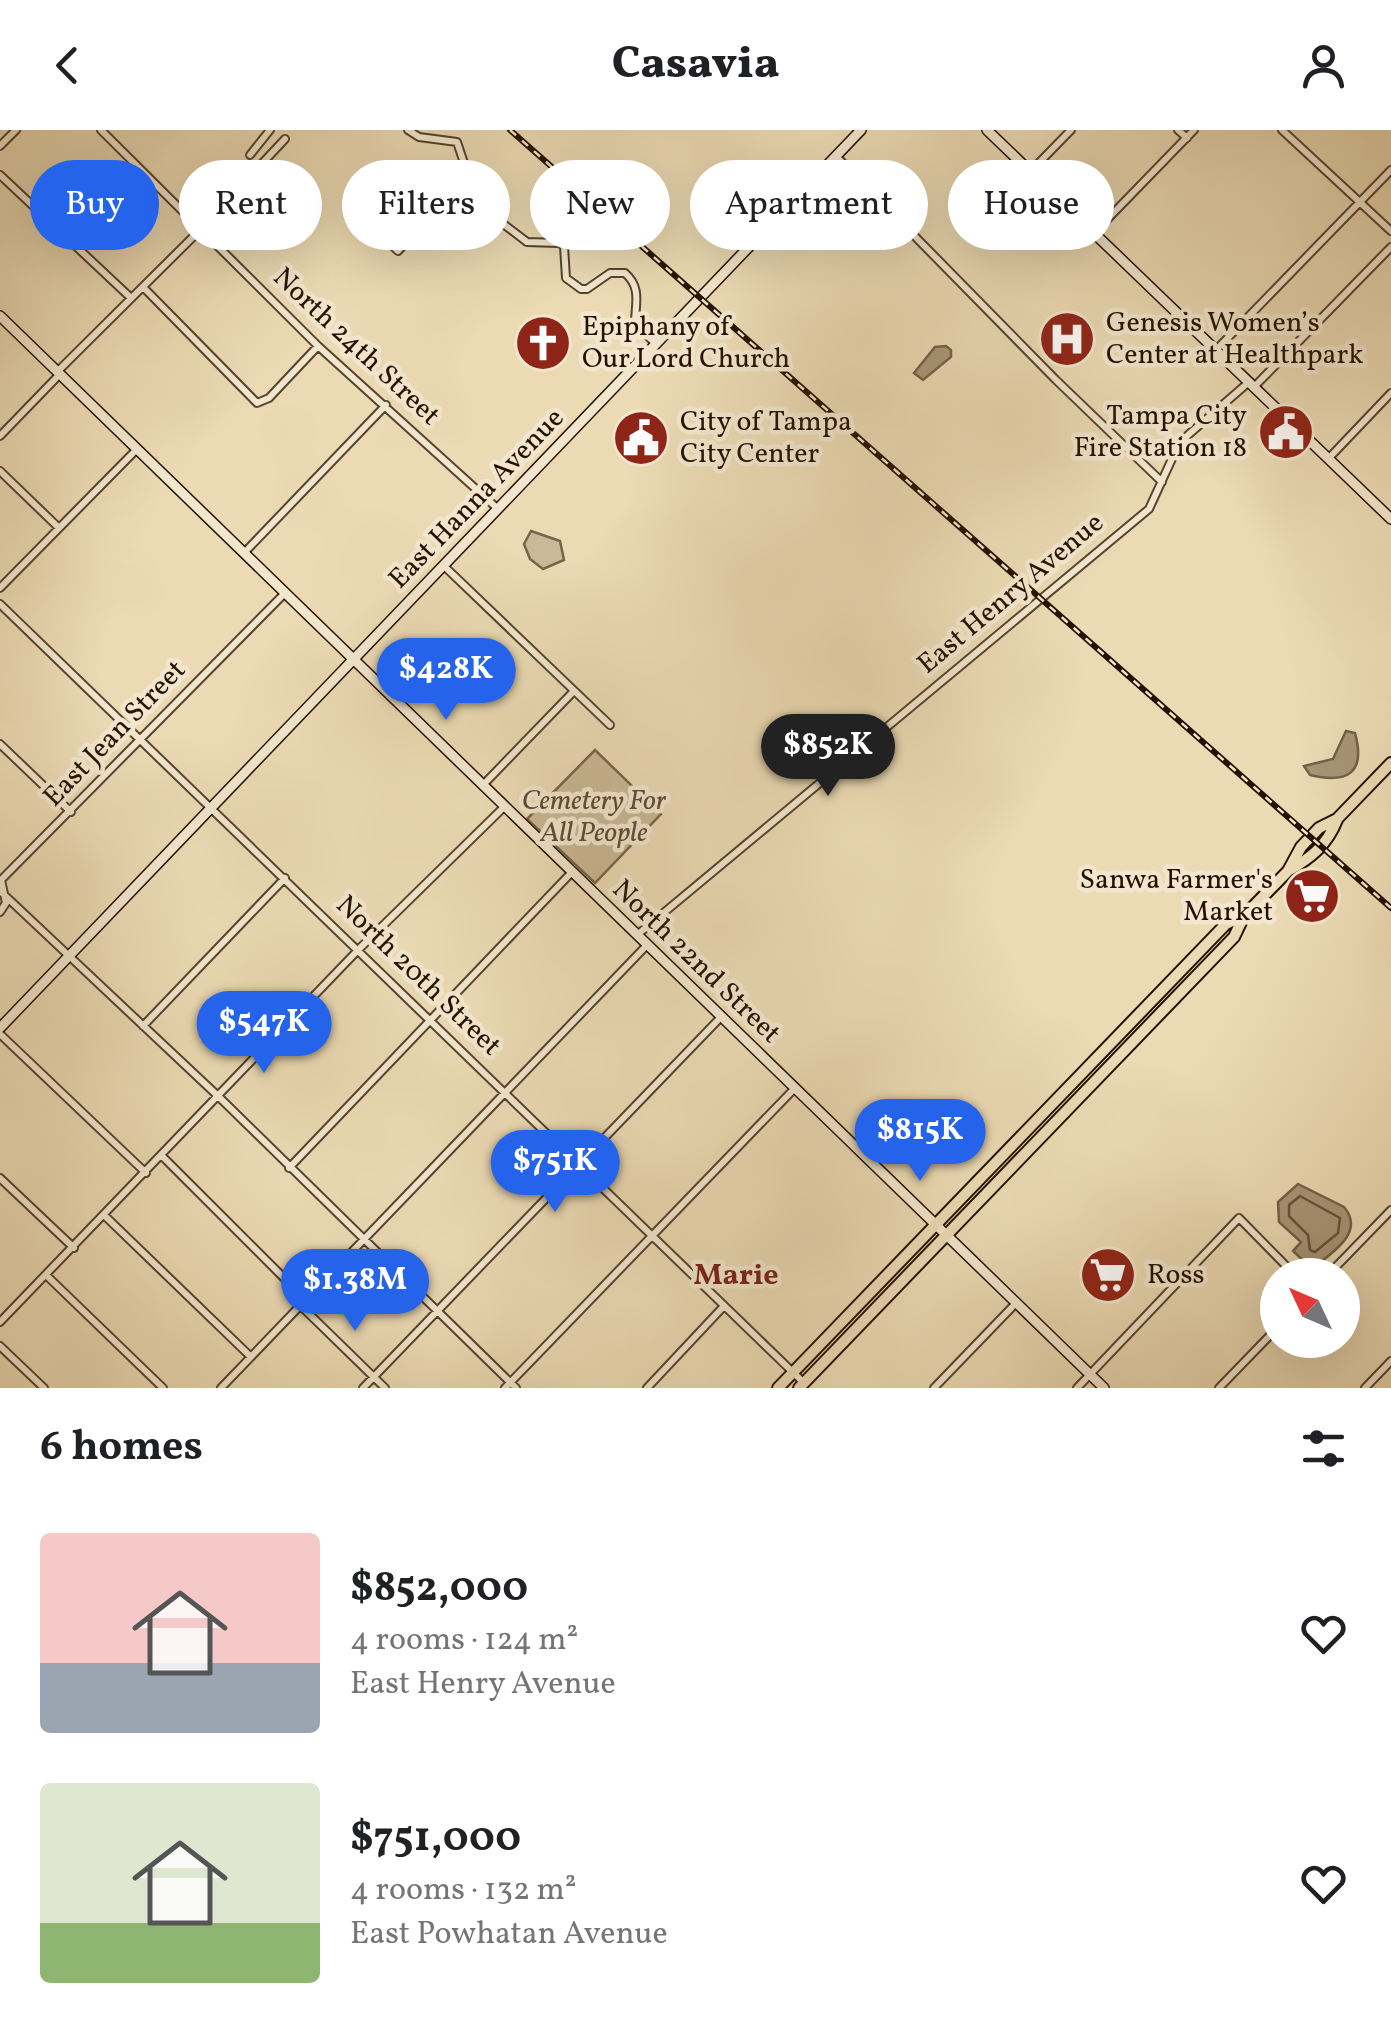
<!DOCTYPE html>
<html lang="en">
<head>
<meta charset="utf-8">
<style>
	body { margin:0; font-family:Vollkorn,serif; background:#f6f6f6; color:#202124; height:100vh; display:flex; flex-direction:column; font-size:38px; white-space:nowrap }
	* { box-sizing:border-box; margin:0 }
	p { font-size:32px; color:#757577 }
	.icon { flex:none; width:55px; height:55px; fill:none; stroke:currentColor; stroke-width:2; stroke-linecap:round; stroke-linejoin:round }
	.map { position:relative; height:1258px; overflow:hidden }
	.drawer { display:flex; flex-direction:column; background:#fff; flex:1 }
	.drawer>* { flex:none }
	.top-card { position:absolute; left:30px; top:30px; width:1332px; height:90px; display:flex; gap:20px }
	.needle { width:65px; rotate:314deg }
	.tools { position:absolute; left:1260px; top:1128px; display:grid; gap:20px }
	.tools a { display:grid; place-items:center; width:100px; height:100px; border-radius:50%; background:#fff; box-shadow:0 10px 40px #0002; font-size:50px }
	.price { position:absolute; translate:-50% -85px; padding:0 22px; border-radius:35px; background:#2563eb; color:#fff; font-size:32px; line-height:65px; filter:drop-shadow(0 2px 5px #0008) }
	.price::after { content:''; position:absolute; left:50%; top:60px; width:30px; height:22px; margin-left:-15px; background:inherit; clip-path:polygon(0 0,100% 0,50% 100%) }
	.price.on { background:#222; color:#fff }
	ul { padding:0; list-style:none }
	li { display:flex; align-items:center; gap:30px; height:250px; padding:0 40px }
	li span { display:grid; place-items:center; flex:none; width:280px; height:200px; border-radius:10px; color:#555 }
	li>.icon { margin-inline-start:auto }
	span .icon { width:120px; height:120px; fill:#fffc; stroke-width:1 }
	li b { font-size:42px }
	h2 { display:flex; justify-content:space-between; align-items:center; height:120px; padding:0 40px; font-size:42px }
	.chip { padding:0 35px; border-radius:45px; background:#fff; box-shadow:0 10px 40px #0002; font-size:35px; line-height:90px }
	.chip.on { background:#2563eb; color:#fff }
	header { display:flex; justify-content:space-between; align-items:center; height:130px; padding:0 40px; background:#fff; font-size:45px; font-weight:800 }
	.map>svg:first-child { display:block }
	.green { fill:#cab896; stroke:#78644c; stroke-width:2.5 }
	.water { fill:#a89677; stroke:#746148; stroke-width:2.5 }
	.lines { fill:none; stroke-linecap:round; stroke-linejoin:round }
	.shore { stroke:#67543c; stroke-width:2.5 }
	.street-casing { stroke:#57432e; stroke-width:10 }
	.secondary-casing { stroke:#261101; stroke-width:12 }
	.primary-casing { stroke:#261101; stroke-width:14 }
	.street { stroke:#f2e7ce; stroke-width:6 }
	.secondary { stroke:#f2e7ce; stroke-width:9 }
	.primary { stroke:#ebdab4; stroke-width:10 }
	.rail-casing { stroke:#261101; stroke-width:6 }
	.rail { stroke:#f2e7ce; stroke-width:2.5; stroke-dasharray:8; stroke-linecap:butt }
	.labels { text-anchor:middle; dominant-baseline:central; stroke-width:9; stroke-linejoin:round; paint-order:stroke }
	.poi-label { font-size:28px; fill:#261101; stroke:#f2e7ce; text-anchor:start }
	.street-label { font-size:28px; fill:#261101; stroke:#f2e7ce }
	.park-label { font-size:28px; font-style:italic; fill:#5f4b35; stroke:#f2e7ce }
	.neighbourhood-label { font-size:30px; font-weight:bold; fill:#7a1f14; stroke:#f2e7ce }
</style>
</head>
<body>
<header><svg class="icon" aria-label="back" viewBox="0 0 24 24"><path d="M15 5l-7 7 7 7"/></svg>Casavia<svg class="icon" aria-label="person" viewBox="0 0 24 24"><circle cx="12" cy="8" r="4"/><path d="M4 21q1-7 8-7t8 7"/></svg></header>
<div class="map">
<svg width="1391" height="1258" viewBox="0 0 1391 1258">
	<rect width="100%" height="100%" fill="#ebdab4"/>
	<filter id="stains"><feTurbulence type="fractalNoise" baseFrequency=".002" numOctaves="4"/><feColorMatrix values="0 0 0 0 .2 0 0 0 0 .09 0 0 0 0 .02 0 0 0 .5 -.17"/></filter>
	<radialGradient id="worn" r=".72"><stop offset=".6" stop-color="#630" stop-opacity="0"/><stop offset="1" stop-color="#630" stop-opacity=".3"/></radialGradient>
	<path class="green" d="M531,401l29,10 4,19 -21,9 -13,-10 -6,-15z
		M595,620l66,64 -66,69 -68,-64z"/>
	<path class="water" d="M946,216l5,4v7l-28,23 -9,-7 21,-26z
		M1346,601l9,2c11,40 -7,51 -45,42l-6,-9 29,-7z
		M1298,1054l46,23c22,26 -13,46 -32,62l-19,-18 8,-9 -22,-20 -1,-20z"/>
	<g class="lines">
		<path class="shore" d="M1300,1066l40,22 -2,15 -23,19 -5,-2 -2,-15 -19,-19v-11z"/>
		<g class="street-casing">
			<path id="street" d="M101,0l217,216 180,163
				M408,0l11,7 38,5 7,21 38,60 25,19 32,1 5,3 2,32 15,11h6l23,-16h15c17,15 10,31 10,51l21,20
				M1178,0l9,8
				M1282,0l109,101
				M0,16l16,-16
				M250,25l20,-25
				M836,26l220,224 106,102
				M1031,41l40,-41
				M0,45l131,123
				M370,94l28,27 73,-76
				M1094,103l100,-103
				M143,157l114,116 12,-5 49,-52
				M1216,220l175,-180
				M57,242l143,-142 85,-91
				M1254,257l137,-140
				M0,306l60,-62
				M1329,328l62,-65
				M0,341l59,57
				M244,423l142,-148
				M444,436l166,159
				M0,458l137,-139
				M0,474l804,779
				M0,614l71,68
				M483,655l91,-94
				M0,761l219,206 297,291
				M0,782l6,-9 -5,-23 284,-287
				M637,805l512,-426 27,-59 12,-15 61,-53
				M143,896l142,-148
				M0,904l146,139
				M162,1026l144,144
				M289,1038l283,-296
				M0,1048l74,70
				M105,1086l146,141
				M46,1145l117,113
				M1328,1145l63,-65
				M301,1176l84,82
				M0,1192l359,-373 145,-142
				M0,1216l44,42
				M221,1258l426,-443
				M363,1258l358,-371
				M505,1258l289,-299
				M647,1258l77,-82
				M934,1258l82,-85
				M1077,1258l162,-170 56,57
				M1219,1258l59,-61
				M1365,1258l26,-27"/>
		</g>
		<g class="secondary-casing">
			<path id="secondary" d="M987,0l404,389
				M0,186l1104,1072
				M0,898l861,-898"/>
		</g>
		<g class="primary-casing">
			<path id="primary" d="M1288,741c23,-13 39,-26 49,-51
				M778,1258l448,-464 17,-8
				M799,1258l435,-451 10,-21 44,-45 13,-24 18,-19 18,-9 54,-56"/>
		</g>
		<use href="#street" class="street"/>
		<use href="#secondary" class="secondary"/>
		<use href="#primary" class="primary"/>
		<g class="rail-casing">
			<path id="rail" d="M510,0l881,778"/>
		</g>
		<use href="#rail" class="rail"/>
	</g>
	<defs>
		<g id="hospital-disc" transform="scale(2.875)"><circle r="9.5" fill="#8f2418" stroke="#f2e7ce"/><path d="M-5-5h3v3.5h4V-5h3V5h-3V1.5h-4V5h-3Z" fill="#fff"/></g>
		<g id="church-disc" transform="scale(2.875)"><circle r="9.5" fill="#8f2418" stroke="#f2e7ce"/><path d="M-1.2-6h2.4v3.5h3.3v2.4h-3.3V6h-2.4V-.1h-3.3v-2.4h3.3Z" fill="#fff"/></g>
		<g id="civic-disc" transform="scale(2.875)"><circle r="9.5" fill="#8f2418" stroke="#f2e7ce"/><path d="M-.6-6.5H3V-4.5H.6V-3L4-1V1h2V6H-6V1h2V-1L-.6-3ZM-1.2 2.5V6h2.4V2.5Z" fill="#fff"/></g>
		<g id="supermarket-disc" transform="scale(2.875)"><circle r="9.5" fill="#8f2418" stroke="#f2e7ce"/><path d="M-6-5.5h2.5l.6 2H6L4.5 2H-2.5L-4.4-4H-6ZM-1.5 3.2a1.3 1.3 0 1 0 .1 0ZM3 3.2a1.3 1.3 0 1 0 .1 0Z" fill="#fff"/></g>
	</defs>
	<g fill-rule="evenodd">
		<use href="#hospital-disc" x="1067" y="209"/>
		<use href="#church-disc" x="543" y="213"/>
		<use href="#civic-disc" x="1286" y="302"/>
		<use href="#civic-disc" x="641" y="308"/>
		<use href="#supermarket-disc" x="1312" y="766"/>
		<use href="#supermarket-disc" x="1108" y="1145"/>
	</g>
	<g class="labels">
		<g class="poi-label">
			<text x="1106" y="193">Genesis Women’s<tspan x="1106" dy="32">Center at Healthpark</tspan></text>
			<text x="582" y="197">Epiphany of<tspan x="582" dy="32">Our Lord Church</tspan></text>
			<text x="1247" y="286" text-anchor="end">Tampa City<tspan x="1247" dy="32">Fire Station 18</tspan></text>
			<text x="680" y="292">City of Tampa<tspan x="680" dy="32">City Center</tspan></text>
			<text x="1273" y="750" text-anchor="end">Sanwa Farmer's<tspan x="1273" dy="32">Market</tspan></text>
			<text x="1147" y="1145">Ross</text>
		</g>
		<g class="street-label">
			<text transform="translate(356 217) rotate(43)">North 24th Street</text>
			<text transform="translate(477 369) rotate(-46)">East Hanna Avenue</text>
			<text transform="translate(1011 464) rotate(-40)">East Henry Avenue</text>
			<text transform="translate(115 604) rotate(-46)">East Jean Street</text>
			<text transform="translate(696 832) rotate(44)">North 22nd Street</text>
			<text transform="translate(418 846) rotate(44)">North 20th Street</text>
		</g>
		<g class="park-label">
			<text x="594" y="671">Cemetery For<tspan x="594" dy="32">All People</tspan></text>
		</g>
		<g class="neighbourhood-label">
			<text x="736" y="1146">Marie</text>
		</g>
	</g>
	<rect width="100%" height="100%" filter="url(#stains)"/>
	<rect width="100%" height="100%" fill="url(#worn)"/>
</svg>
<div class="tools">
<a><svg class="needle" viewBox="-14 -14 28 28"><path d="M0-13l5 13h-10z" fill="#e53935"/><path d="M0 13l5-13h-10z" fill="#757577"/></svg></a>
</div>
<b class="price" style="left:446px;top:593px">$428K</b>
<b class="price on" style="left:828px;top:669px">$852K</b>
<b class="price" style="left:264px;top:946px">$547K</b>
<b class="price" style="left:920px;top:1054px">$815K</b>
<b class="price" style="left:555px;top:1085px">$751K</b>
<b class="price" style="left:355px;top:1204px">$1.38M</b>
<div class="top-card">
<a class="chip on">Buy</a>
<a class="chip">Rent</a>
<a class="chip">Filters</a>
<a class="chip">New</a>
<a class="chip">Apartment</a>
<a class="chip">House</a>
</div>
</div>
<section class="drawer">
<h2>6 homes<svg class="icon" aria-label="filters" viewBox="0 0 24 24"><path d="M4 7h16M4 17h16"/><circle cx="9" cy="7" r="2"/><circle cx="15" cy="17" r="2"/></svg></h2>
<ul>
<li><span style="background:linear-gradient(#f6c9c9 65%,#9aa5b1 0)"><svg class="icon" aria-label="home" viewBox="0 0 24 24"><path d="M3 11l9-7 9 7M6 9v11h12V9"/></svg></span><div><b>$852,000</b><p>4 rooms · 124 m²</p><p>East Henry Avenue</p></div><svg class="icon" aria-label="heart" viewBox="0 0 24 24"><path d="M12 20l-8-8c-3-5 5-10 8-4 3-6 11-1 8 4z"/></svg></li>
<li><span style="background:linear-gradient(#dfe7d0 70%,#8fb573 0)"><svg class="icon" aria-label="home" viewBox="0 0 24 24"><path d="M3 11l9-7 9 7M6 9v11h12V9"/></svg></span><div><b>$751,000</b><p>4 rooms · 132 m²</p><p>East Powhatan Avenue</p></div><svg class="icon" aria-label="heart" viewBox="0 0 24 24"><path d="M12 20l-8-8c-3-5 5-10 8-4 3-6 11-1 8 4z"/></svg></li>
</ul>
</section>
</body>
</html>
